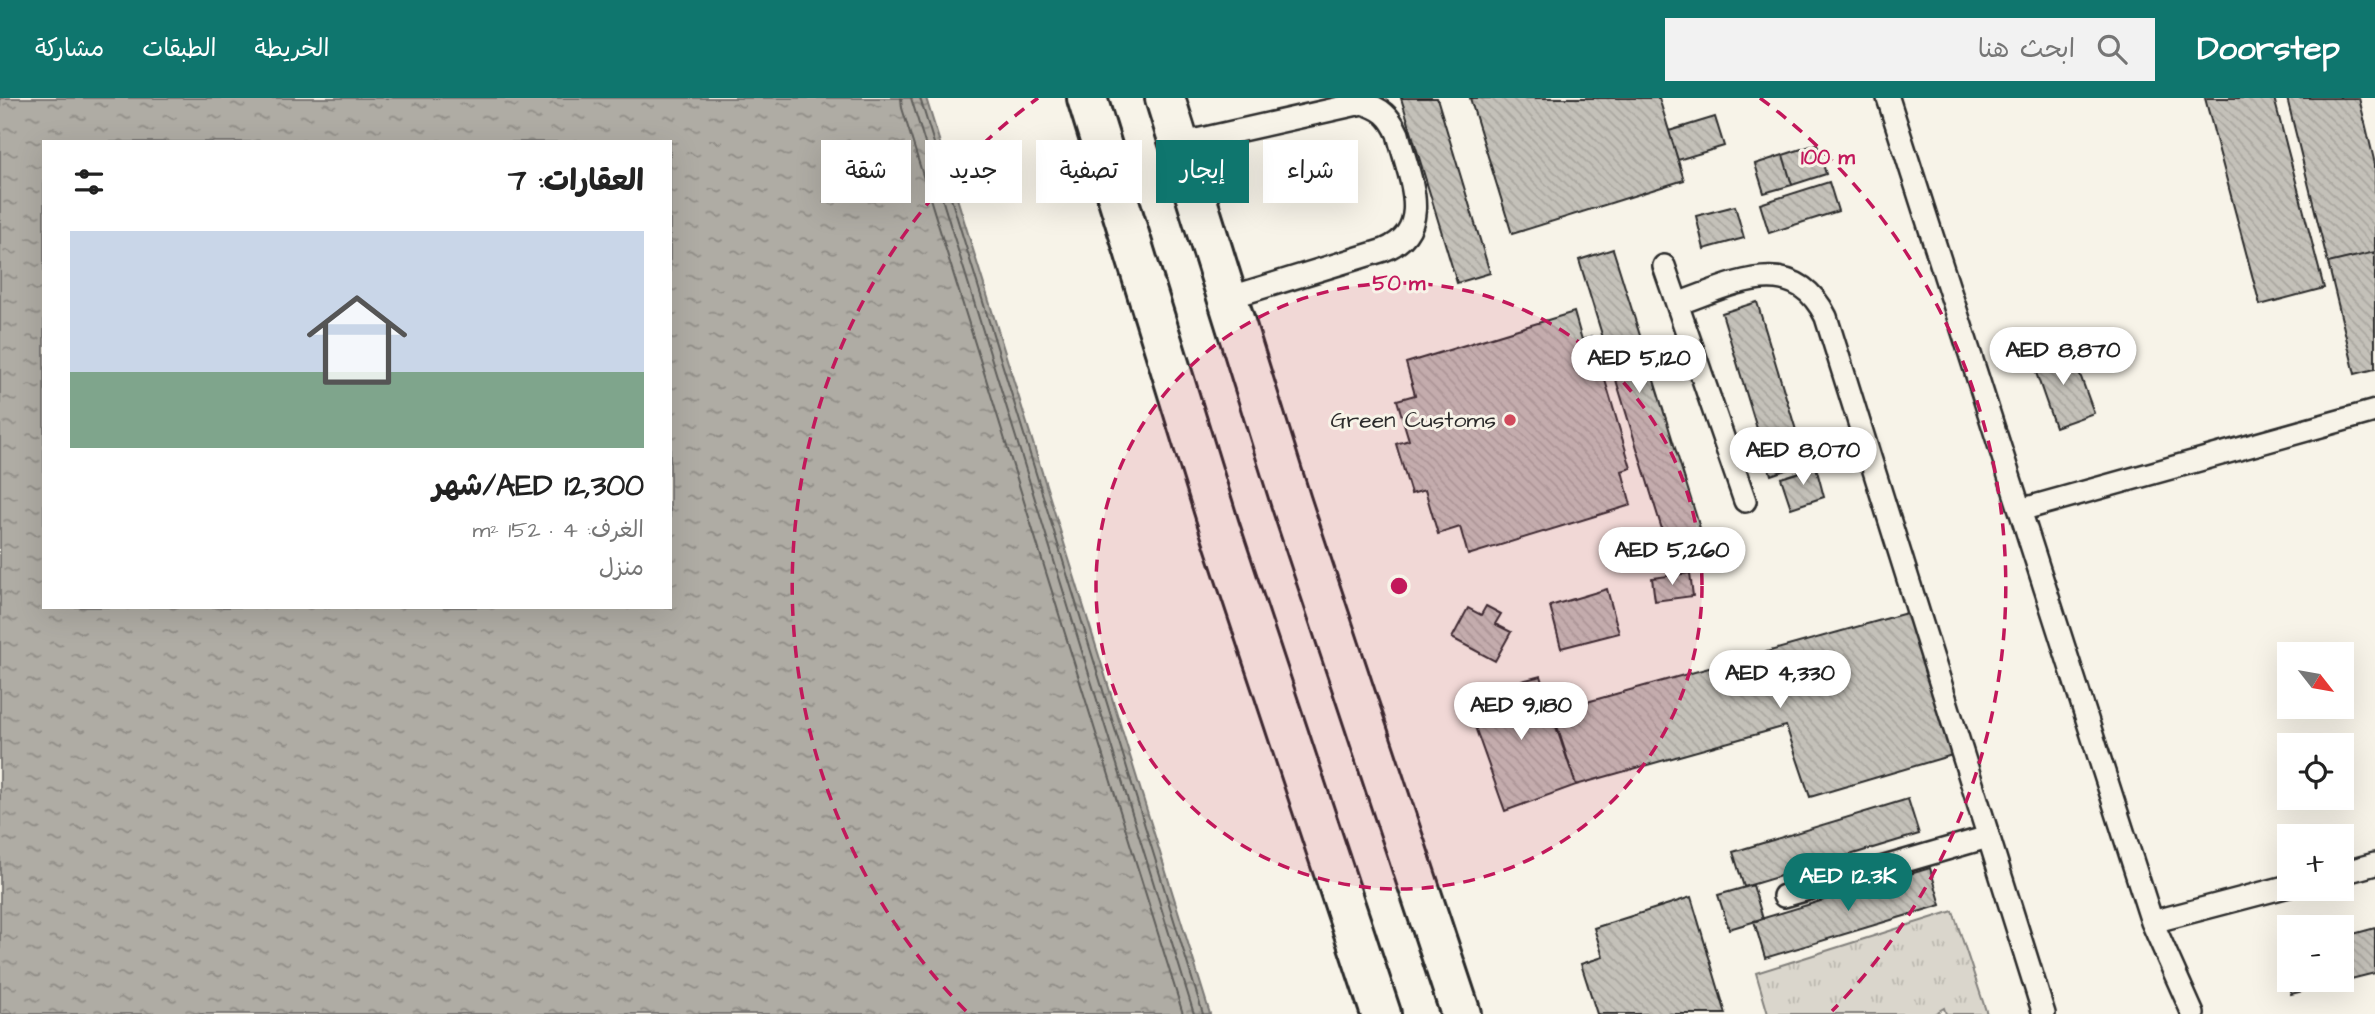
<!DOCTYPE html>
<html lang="ar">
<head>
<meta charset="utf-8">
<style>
	body { margin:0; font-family:"Architects Daughter","Playpen Sans Arabic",sans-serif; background:#f2f2f2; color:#222; direction:rtl; height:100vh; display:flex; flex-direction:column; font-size:26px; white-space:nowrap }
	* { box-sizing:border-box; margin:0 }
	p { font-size:23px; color:#767676 }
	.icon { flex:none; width:38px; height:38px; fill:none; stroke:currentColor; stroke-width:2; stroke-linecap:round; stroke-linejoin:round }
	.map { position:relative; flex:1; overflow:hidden; direction:ltr }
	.sheet { position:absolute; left:42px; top:42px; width:630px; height:469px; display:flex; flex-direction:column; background:#fff; border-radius:0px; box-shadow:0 7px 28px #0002; direction:rtl }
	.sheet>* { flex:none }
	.guide { position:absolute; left:693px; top:42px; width:665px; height:63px; direction:rtl; display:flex; gap:14px }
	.needle { width:46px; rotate:121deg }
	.controls { position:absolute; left:2277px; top:544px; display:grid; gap:14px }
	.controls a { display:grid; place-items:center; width:77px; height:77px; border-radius:0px; background:#fff; box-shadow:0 7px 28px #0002; font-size:35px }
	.price { position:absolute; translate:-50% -60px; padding:0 16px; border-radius:24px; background:#fff; color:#222; font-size:23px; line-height:46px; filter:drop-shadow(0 2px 4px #0008) }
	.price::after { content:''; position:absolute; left:50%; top:42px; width:21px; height:16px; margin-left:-10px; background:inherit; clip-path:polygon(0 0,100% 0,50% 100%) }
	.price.selected { background:#0f766e; color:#fff }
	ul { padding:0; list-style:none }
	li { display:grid; align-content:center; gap:14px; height:371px; padding:0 28px }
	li+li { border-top:2px solid #e0e0e0 }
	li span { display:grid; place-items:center; height:217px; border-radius:0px; color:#555 }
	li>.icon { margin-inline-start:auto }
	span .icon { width:126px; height:126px; fill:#fffc; stroke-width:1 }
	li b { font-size:30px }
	h2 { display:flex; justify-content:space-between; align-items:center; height:84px; padding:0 28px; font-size:30px }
	.pill { padding:0 24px; border-radius:0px; background:#fff; box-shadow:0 7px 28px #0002; font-size:24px; line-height:63px }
	.pill.selected { background:#0f766e; color:#fff }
	header { display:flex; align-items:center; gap:42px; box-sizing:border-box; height:98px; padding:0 35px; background:#0f766e; color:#fff }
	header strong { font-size:33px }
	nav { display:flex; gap:38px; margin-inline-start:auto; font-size:24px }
	.search { width:490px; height:63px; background:#f2f2f2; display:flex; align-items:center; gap:18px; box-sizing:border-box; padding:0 24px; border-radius:0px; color:#767676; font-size:26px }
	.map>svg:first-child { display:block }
	.grass { fill:url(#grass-tufts); stroke:#82807c; stroke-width:2 }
	.water { fill:url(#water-ripples); stroke:#7a7874; stroke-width:2; fill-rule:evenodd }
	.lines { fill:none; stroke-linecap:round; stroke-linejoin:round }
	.shore { stroke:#605f5b; stroke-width:2 }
	.building { fill:url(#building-back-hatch); stroke:#2b2b2b; stroke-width:2 }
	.lane-casing { stroke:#2b2b2b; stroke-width:26 }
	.secondary-casing { stroke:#2b2b2b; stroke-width:44 }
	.lane { stroke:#f7f3e8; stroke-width:21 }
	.secondary { stroke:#f7f3e8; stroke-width:38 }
	.ring { fill:none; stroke:#c2185b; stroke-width:3.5; stroke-dasharray:12 9 }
	.poi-dot { fill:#d1495b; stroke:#f7f3e8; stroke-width:2.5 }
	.labels { text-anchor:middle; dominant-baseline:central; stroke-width:6; stroke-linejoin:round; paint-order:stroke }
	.poi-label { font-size:23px; fill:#2b2b2b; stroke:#f7f3e8; text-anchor:end }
	.centre { fill:#c2185b; stroke:#f7f3e8; stroke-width:3.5 }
	.ring-label { font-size:21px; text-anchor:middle; font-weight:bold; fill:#c2185b; stroke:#f7f3e8; stroke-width:6; stroke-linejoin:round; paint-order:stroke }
</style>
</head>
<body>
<header>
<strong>Doorstep</strong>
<div class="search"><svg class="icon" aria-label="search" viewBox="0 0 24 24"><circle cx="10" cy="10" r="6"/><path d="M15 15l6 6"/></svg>ابحث هنا</div>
<nav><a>الخريطة</a><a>الطبقات</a><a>مشاركة</a></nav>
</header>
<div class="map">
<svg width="2375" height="916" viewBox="0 0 2375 916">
	<defs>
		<pattern id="grass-tufts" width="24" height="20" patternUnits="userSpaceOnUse" patternTransform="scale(1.75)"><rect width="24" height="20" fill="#dad6cc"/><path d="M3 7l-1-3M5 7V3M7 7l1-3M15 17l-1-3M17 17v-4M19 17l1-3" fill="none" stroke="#bbb8af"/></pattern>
		<pattern id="water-ripples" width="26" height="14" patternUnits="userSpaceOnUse" patternTransform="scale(1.75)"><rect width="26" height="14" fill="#afaca4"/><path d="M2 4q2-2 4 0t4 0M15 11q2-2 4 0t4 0" fill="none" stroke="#8f8c86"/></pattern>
		<pattern id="building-back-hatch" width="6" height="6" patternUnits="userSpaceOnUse" patternTransform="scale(1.75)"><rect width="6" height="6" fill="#c4c1b9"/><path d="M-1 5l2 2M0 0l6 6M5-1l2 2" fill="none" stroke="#a9a69f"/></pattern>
	</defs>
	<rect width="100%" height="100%" fill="#f7f3e8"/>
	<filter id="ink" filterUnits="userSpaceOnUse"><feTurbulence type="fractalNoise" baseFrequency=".0143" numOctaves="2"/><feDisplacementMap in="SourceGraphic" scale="14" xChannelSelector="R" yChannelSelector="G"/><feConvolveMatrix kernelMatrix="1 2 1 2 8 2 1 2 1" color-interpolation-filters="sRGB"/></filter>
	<g filter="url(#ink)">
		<path class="grass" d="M1953,813l34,103h-41l-2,-6 -10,6h-166l-12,-41z"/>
		<path class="water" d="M0,0h926l284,916h-1210zM44,44h626v465h-626z"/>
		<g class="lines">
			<path class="shore" d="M901,0l1,10 281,906
				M911,0l283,916
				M920,0l283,916"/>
		</g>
		<path class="building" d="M1401,0h36l53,175 -33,10z
			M1470,0h189l25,82 -172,54z
			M2205,0h69l50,190 -64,17z
			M2287,0h72l16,66v88l-47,11z
			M1715,19l9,29 -46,14 -9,-29z
			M1817,46l9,30 -34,11 -9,-30z
			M1783,57l9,30 -28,8 -9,-29z
			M1829,84l9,29 -69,22 -9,-29z
			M1735,108l9,32 -40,11 -8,-33z
			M1613,151l87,279 -35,11 -86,-279z
			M2375,154v117l-20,5 -27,-111z
			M1757,204l49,161 -35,12 -49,-162z
			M1574,214l8,28 10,-4 39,132 -9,3 9,34 -163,50 -8,-28 -22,7 -13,-44 -14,4 -15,-50 13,-4 -12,-40 18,-5 -9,-32z
			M2070,249l24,66 -39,14 -23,-66z
			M1816,369l8,30 -33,11 -10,-30z
			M1690,475l3,23 -38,5 -3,-23z
			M1607,491l12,44 -58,15 -11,-42z
			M1486,508l15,8 -6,10 16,8 -16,29 -43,-23 16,-30 13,7z
			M1910,514l49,141 -149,44 -24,-71 -210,59 -25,-73z
			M1541,578l35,109 -71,26 -41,-115z
			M1908,701l11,35 -175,53 -11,-35z
			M1930,770l11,37 -176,53 -11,-37z
			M1753,787l10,34 -34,10 -11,-34z
			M1691,799l35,117h-129l-16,-50 22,-7 -9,-29z
			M2375,830v45l-84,21 -10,-42 8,-2v30h53v-43z"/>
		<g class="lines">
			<g class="lane-casing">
				<path id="lane" d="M1888,0l264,824 41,92
					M1179,46l183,-41c19,5 28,13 36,31 10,41 38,95 -14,116l-156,48
					M1664,168l81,235
					M1677,206c53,-18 116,-55 149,13l218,697
					M2020,412l355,-99
					M2342,775l33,-9
					M1784,798l204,-59
					M2152,824l137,-36"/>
			</g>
			<g class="secondary-casing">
				<path id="secondary" d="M1087,0l132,428 162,488
					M1165,0l126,404 170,512"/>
			</g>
			<use href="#lane" class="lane"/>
			<use href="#secondary" class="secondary"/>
		</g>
	</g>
	<circle cx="1399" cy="488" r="303" fill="#c2185b" fill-opacity=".12"/>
	<g class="ring">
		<circle cx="1399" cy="488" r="303"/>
		<path d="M966 913A607 607 0 0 1 1038 0M1760 0A607 607 0 0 1 1832 913"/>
	</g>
	<circle class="poi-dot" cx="1510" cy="322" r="7"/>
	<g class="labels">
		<g class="poi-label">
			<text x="1496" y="322">Green Customs</text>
		</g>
	</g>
	<circle cx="1399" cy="488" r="10" class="centre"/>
	<g class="ring-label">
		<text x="1828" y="66">100 m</text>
		<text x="1399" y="192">50 m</text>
	</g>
</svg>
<div class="controls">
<a><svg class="needle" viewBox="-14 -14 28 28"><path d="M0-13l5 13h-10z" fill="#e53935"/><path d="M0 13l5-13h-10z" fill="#767676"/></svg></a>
<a><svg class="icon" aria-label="locate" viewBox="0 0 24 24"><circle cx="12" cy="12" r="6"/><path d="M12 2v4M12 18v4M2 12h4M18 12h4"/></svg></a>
<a>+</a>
<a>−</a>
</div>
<b class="price" style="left:2063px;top:289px">AED 8,870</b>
<b class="price" style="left:1639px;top:297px">AED 5,120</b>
<b class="price" style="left:1803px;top:389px">AED 8,070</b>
<b class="price" style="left:1672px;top:489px">AED 5,260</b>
<b class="price" style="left:1780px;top:612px">AED 4,330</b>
<b class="price" style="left:1521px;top:644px">AED 9,180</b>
<b class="price selected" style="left:1848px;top:815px">AED 12.3K</b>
<div class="guide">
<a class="pill">شراء</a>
<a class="pill selected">إيجار</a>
<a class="pill">تصفية</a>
<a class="pill">جديد</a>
<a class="pill">شقة</a>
</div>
<section class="sheet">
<h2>العقارات: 7<svg class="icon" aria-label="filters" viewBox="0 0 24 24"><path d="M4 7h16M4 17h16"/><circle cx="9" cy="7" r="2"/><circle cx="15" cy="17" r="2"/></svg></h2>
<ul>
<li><span style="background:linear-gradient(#c9d6e8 65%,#7fa58c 0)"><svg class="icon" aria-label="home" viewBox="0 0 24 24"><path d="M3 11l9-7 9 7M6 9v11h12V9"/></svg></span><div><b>AED 12,300/شهر</b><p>الغرف: 4 · 152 m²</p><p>منزل</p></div></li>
</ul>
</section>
</div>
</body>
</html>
